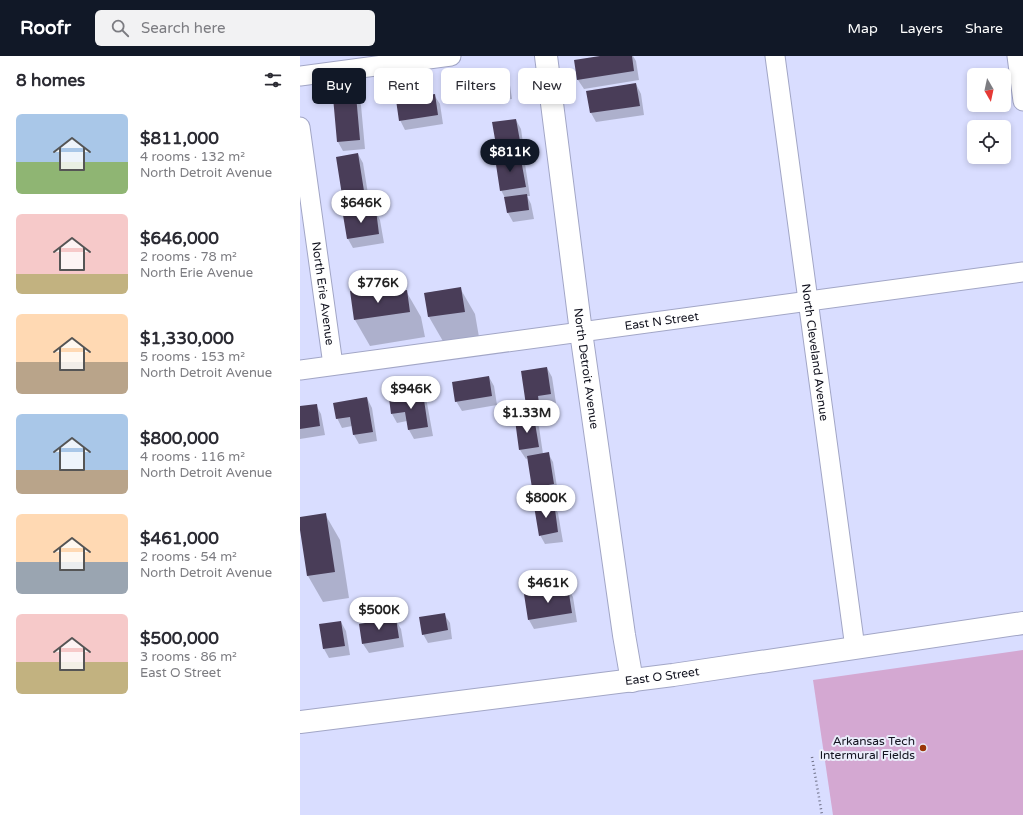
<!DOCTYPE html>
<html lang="en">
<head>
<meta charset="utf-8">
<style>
	body { margin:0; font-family:"Varela Round",sans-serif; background:#f2f2f3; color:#2b2b33; height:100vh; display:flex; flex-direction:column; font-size:15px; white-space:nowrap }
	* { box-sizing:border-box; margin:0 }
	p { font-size:13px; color:#7c7c81 }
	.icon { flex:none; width:22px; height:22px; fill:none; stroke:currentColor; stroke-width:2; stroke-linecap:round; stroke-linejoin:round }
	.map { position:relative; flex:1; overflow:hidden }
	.sheet { display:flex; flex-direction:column; background:#fff; width:300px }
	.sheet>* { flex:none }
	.guide { position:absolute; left:12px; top:12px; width:380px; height:36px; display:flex; gap:8px }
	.needle { width:26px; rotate:171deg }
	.buttons { position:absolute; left:667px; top:12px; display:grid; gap:8px }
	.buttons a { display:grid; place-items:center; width:44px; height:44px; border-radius:6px; background:#fff; box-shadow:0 2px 6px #0003; font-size:20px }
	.price { position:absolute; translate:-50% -34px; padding:0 9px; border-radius:14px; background:#fff; color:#222; font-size:13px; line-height:26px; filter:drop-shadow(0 1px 2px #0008) }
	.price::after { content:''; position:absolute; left:50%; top:24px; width:12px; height:9px; margin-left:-6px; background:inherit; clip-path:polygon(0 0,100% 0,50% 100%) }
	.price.active { background:#111827; color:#fff }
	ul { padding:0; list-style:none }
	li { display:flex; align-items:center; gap:12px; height:100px; padding:0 16px }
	li span { display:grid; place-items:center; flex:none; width:112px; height:80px; border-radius:6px; color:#555 }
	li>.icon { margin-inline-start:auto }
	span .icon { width:48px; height:48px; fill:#fffc; stroke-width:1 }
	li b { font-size:17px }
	h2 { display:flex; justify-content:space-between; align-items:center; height:48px; padding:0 16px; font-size:17px }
	.pill { padding:0 14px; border-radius:6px; background:#fff; box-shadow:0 2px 6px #0003; font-size:14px; line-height:36px }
	.pill.active { background:#111827; color:#fff }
	header { display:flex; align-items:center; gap:24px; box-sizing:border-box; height:56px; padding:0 20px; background:#111827; color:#fff }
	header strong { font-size:19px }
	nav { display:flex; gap:22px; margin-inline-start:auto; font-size:14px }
	.search { width:280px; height:36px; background:#f2f2f3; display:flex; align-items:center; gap:10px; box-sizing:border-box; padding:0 14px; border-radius:6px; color:#7c7c81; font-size:15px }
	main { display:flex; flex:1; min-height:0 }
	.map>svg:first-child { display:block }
	.green { fill:#d4a8d2 }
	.shadow { fill:#0003 }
	.building { fill:#493d58 }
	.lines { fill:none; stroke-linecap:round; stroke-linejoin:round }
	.street-casing { stroke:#a2a6c6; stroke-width:21 }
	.secondary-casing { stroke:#a2a6c6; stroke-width:24 }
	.path { stroke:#6e7087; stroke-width:2.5; stroke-dasharray:1 3; stroke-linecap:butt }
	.street { stroke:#fff; stroke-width:19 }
	.secondary { stroke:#fff; stroke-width:22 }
	.poi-dot { fill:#9b3609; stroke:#eaecfa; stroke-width:1.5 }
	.labels { text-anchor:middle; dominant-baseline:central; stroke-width:4; stroke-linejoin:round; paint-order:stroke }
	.street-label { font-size:12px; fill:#12131f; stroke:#eaecfa }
	.poi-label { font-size:12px; fill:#12131f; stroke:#eaecfa; text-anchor:end }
</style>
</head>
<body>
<header>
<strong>Roofr</strong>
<div class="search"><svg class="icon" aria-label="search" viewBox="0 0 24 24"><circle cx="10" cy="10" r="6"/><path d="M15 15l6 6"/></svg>Search here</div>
<nav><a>Map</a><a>Layers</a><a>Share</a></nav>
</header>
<main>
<section class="sheet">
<h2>8 homes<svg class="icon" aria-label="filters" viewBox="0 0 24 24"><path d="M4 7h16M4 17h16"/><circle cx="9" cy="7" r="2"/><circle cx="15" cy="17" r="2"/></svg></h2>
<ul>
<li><span style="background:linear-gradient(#a9c7e8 60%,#8fb573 0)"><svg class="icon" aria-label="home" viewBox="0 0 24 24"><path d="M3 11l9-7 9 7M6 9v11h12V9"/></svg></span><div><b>$811,000</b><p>4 rooms · 132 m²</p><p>North Detroit Avenue</p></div></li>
<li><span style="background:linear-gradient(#f6c9c9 75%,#c2b280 0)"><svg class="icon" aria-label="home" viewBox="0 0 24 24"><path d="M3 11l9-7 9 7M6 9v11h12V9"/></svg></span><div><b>$646,000</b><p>2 rooms · 78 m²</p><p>North Erie Avenue</p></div></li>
<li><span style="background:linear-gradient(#ffd9b3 60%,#b9a48a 0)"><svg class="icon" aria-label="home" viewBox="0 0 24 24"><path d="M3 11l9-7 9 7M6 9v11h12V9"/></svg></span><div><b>$1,330,000</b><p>5 rooms · 153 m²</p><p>North Detroit Avenue</p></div></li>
<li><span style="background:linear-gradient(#a9c7e8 70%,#b9a48a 0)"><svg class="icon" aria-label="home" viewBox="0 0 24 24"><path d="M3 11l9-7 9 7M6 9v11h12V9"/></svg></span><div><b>$800,000</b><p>4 rooms · 116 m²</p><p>North Detroit Avenue</p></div></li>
<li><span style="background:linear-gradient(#ffd9b3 60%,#9aa5b1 0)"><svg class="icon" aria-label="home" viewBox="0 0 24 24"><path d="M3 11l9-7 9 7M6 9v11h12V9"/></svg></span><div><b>$461,000</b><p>2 rooms · 54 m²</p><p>North Detroit Avenue</p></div></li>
<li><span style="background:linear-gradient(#f6c9c9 60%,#c2b280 0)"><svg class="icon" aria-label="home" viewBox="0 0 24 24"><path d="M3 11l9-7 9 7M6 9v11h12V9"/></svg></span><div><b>$500,000</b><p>3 rooms · 86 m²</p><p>East O Street</p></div></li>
</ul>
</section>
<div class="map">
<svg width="723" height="759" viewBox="0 0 723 759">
	<rect width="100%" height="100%" fill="#d9ddff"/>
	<path class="green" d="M723,594v165h-190l-20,-135z"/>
	<path class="shadow" d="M306,0h27l3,5 3,19 -55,9 -6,-9 -3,-19z
		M204,13l5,9 3,21 -28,4 -5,-9z
		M336,28l5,10 3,21 -48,7 -5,-9 -3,-21z
		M134,39l6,9 3,20 -38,6 -5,-10z
		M55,40l6,9 4,44 -22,2 -5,-9z
		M216,64l5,9 3,21 -22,4 -5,-10z
		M58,98l5,9 6,37 -20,4 -6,-10z
		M220,99l5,9 5,32h-3l4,8 3,15 -21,3 -5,-9 -3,-15 -4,-8z
		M75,155l5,9 4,23 -31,5 -5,-9 -4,-23z
		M73,232l5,8 28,-5 15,26 4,20 -55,9 -15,-26 -4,-29z
		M160,232l15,26 4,23 -35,6 -15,-26 -4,-24z
		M247,312l5,9 4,26 -14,2 2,7 -12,2 -5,-9z
		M189,321l5,9 3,19 -35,6 -6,-10z
		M122,338l5,9 6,33 -19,3 -5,-9 -2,-9 -10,2 -5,-9z
		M67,342l5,10 5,33 -18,3 -5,-9 -2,-9 -10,2 -5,-10z
		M16,349l5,9 4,21 -25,4v-32z
		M234,362l5,9 4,27 5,-1 5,9 5,31 -20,3 -5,-9 -5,-29 -2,1 -6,-9z
		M253,448l5,9 5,29 -18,2 -5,-9z
		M25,458l15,26 9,58 -26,4 -15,-26 -8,-58z
		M268,532l5,9 4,25 -43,7 -5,-9z
		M144,558l6,9 2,16 -24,4 -5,-9z
		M95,563l6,10 3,18 -35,6 -6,-9z
		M41,566l5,9 4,24 -21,3 -5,-9 -4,-24z"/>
	<path class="building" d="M300,0h32l2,15 -57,9 -3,-20z
		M204,12l4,22 -30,5 -4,-22z
		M336,27l4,23 -50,7 -4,-22z
		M135,38l3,21 -39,6 -3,-21z
		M56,39l4,45 -23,2 -4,-45z
		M216,63l4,22 -24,4 -4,-23z
		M58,97l6,38 -22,4 -6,-38z
		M220,98l6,33 -26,4 -5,-33z
		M227,138l2,16 -22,3 -3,-16z
		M76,154l3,24 -32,5 -4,-24z
		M74,231l1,8 32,-5 3,22 -56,8 -4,-29z
		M161,231l4,25 -37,5 -4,-24z
		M247,311l4,27 -13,2 1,7 -13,2 -5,-34z
		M189,320l3,20 -37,6 -3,-20z
		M123,337l5,34 -20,3 -3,-18 -14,2 -2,-16z
		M67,341l6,35 -20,3 -3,-18 -14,2 -3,-16z
		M17,348l3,22 -20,3v-23z
		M234,361l5,30 -20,3 -4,-30z
		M249,396l5,32 -22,4 -5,-32z
		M254,446l4,30 -19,4 -5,-30z
		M26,457l9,59 -28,4 -7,-46v-13z
		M268,531l4,26 -44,7 -4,-26z
		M145,557l3,17 -26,5 -3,-18z
		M96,562l3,20 -37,6 -3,-20z
		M41,565l4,25 -22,3 -4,-25z"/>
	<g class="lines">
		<g class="street-casing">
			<g id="street">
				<path id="s1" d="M475,0l80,592"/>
				<path d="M717,0l6,45"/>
				<path d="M0,20l151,-20"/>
				<path id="s2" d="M0,71l33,238"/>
				<path id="s3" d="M0,314l723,-98"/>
			</g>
		</g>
		<g class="secondary-casing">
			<g id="secondary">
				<path id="s4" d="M246,0l35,276 43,303 8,46"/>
				<path id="s5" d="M0,666l373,-47 350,-52"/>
			</g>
		</g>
		<path class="path" d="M512,701l10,58"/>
		<use href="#street" class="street"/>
		<use href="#secondary" class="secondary"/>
	</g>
	<circle class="poi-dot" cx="623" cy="692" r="4"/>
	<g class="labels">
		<g class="street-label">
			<text stroke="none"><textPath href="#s2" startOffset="168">North Erie Avenue</textPath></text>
			<text stroke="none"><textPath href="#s3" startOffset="365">East N Street</textPath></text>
			<text stroke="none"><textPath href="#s1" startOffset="299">North Cleveland Avenue</textPath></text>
			<text stroke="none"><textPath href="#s4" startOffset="315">North Detroit Avenue</textPath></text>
			<text stroke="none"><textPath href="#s5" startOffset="365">East O Street</textPath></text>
		</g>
		<g class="poi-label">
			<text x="615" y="685">Arkansas Tech<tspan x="615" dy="14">Intermural Fields</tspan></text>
		</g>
	</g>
</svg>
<div class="buttons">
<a><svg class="needle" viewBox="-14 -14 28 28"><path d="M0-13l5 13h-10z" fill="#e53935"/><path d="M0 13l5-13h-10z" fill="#7c7c81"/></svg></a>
<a><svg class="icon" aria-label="locate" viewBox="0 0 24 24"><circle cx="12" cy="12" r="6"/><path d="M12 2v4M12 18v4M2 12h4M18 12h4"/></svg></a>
</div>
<b class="price active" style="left:210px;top:117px">$811K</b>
<b class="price" style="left:61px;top:168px">$646K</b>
<b class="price" style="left:78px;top:248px">$776K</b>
<b class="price" style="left:111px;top:354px">$946K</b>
<b class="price" style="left:227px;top:378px">$1.33M</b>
<b class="price" style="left:246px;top:463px">$800K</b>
<b class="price" style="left:248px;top:548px">$461K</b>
<b class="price" style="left:79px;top:575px">$500K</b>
<div class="guide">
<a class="pill active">Buy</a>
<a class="pill">Rent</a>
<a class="pill">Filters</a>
<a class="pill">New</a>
</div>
</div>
</main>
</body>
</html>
